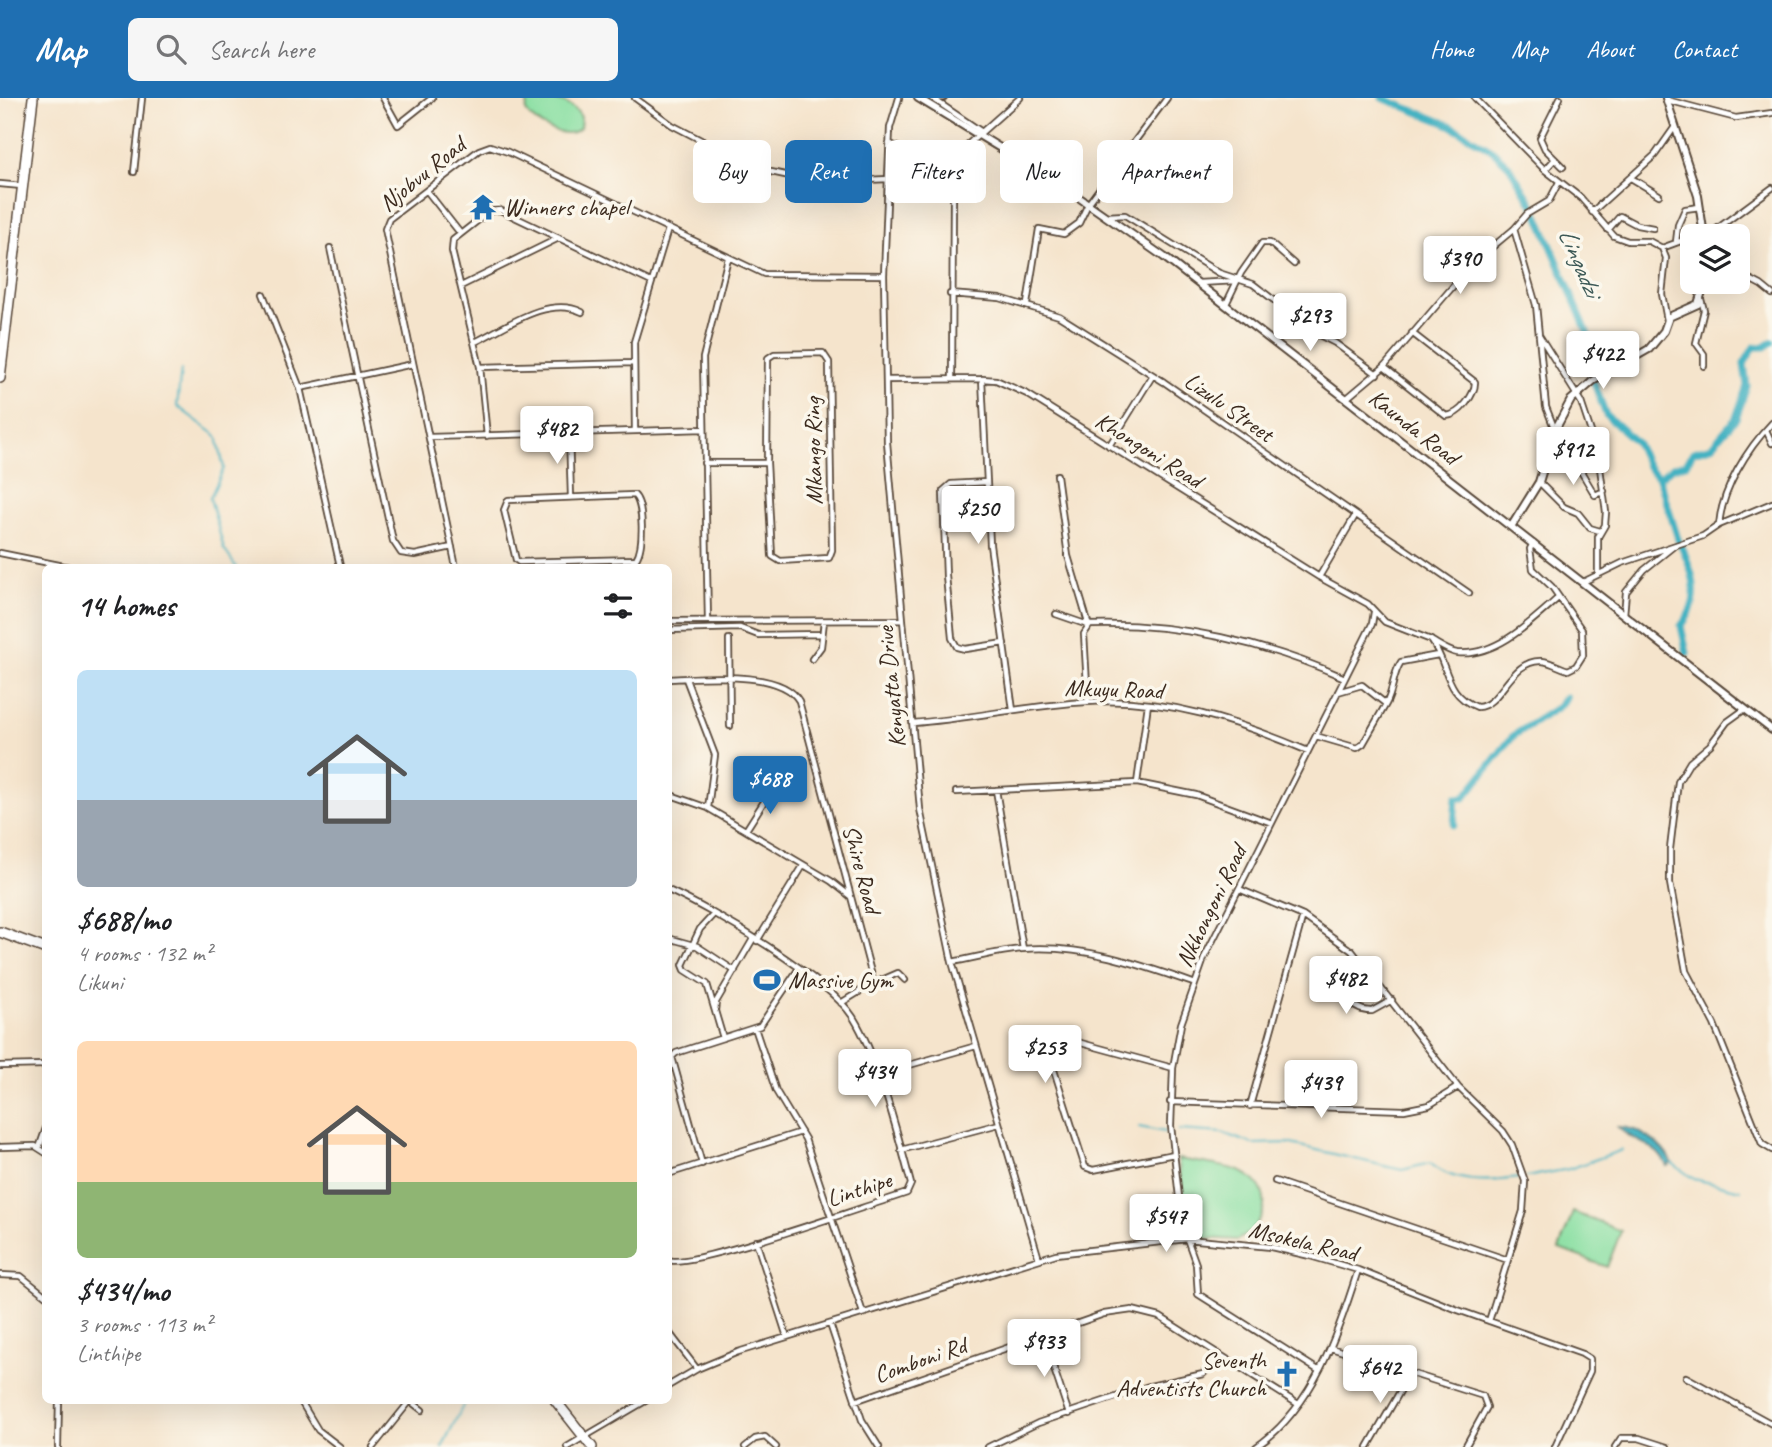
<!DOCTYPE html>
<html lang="en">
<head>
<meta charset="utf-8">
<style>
	body { margin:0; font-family:Caveat,sans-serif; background:#f6f6f6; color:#202124; height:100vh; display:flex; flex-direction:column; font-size:26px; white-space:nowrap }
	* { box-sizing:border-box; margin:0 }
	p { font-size:23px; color:#757577 }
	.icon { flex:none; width:38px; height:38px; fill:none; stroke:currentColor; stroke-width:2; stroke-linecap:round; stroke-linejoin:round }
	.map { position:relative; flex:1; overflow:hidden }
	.sheet { position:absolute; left:42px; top:466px; width:630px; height:840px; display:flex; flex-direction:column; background:#fff; border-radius:10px; box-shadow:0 7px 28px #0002 }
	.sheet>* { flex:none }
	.guide { position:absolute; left:693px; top:42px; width:665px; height:63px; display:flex; gap:14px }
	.buttons { position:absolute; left:1680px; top:126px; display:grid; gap:14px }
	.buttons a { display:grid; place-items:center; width:70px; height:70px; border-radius:10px; background:#fff; box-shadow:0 7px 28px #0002; font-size:35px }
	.price { position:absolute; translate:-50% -60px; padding:0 16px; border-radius:7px; background:#fff; color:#222; font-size:23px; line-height:46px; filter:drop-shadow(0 2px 4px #0008) }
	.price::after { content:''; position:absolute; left:50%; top:42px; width:21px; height:16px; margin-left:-10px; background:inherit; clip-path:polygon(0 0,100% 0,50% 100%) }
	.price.selected { background:#1f6fb2; color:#fff }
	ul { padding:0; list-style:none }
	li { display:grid; align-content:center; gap:14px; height:371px; padding:0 35px }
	li span { display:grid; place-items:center; height:217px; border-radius:10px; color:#555 }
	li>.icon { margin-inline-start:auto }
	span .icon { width:126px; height:126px; fill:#fffc; stroke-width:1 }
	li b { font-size:30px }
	h2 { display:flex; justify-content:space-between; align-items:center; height:84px; padding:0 35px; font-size:30px }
	.chip { padding:0 24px; border-radius:10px; background:#fff; box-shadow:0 7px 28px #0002; font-size:24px; line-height:63px }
	.chip.selected { background:#1f6fb2; color:#fff }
	header { display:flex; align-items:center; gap:42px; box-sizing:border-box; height:98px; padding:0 35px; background:#1f6fb2; color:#fff }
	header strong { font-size:33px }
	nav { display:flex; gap:38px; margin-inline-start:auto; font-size:24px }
	.search { width:490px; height:63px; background:#f6f6f6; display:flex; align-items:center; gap:18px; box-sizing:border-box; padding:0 24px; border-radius:10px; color:#757577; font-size:26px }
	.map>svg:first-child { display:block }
	.green { fill:#89dfa2; stroke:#628460; stroke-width:2 }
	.water { fill:#45b2c2; stroke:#406e70; stroke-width:2 }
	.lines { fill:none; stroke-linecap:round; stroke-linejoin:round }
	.stream { stroke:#45b2c2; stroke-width:2 }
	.river { stroke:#45b2c2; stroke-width:7 }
	.street-casing { stroke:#574638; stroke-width:8 }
	.secondary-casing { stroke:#574638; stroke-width:10 }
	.highway-casing { stroke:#574638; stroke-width:12 }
	.street { stroke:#fff; stroke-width:4.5 }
	.secondary { stroke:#fff; stroke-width:6 }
	.highway { stroke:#fff; stroke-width:9 }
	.labels { text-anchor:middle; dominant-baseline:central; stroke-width:7; stroke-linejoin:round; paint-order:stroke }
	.street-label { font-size:24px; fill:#3b2a1e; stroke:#fbf7ec }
	.poi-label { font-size:24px; fill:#3b2a1e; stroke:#fbf7ec; text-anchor:start }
	.water-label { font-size:26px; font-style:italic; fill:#3e5a57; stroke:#fbf7ec }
</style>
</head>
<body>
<header>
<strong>Map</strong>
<div class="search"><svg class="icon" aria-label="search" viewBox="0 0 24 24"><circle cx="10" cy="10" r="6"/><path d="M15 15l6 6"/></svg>Search here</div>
<nav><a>Home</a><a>Map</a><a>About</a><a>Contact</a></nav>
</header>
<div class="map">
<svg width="1772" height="1349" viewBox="0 0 1772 1349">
	<rect width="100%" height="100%" fill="#fbf7ec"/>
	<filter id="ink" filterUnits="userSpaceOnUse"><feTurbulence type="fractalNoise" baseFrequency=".0143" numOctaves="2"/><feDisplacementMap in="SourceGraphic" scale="14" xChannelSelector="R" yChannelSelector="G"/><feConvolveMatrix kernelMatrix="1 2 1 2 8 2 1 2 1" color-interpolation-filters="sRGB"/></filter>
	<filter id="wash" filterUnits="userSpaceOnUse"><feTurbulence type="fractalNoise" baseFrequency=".00686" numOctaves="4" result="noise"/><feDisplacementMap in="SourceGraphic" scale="28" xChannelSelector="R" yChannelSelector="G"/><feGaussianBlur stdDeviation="1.57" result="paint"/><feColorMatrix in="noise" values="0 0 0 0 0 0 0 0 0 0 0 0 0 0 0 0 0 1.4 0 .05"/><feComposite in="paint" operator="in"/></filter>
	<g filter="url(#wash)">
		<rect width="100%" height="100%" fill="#f5e4cc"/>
		<path class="green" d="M529,0c18,0 43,1 52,19l-1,11c-13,13 -46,-3 -54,-17z
			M1178,1061c18,3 37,5 55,10 42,12 40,53 4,71l-47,-3z
			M1573,1114l48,19 -14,36 -48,-18z"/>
		<path class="water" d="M1618,1029c21,0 44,17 54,36l-5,3c-11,-24 -33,-22 -49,-39z"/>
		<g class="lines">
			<path class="stream" d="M181,272l-4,36 40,30 7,32 -14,30 14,51 12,18
				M1139,1029l26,5
				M1179,1032l43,3 31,11 34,-1 115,27 28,-7c23,21 59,19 89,15
				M1672,1065l22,16 47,11
				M1526,1079l43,-8 53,-19
				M442,1349l24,-47"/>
			<path class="river" d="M1382,0l68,27 42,25 17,16 27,44 55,131 -1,31 16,43 30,27 12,25 11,11 20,64
				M1659,380l14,-11 13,-3 7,-12 18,-5 25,-29 11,-32 -3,-22 10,-17h11l7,-5
				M1681,447c13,29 22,55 0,81l6,27
				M1454,727l2,-27h8l49,-62 45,-29 8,-10"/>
		</g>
	</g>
	<g filter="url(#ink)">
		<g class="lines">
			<g class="street-casing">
				<path id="street" d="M383,0l15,27 34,-27
					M635,0l37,27 85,44 61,13 71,-3
					M899,0l-9,30 -6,147 3,167 33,367 32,153 87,297
					M932,0l50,34
					M934,0h10
					M1475,0l70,72 36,28 33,38 14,5h21l13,7 4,10 -4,36 5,26
					M1560,0l-20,40 5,11 18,18
					M1667,2l69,18 36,-5
					M889,45l12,6 16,2h35l13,-4 55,-49
					M1545,72l10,-11
					M134,74l8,-74
					M1631,80l28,17
					M0,86l22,2
					M427,93l33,42
					M1592,114l63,-57 19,-27
					M1107,118l18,-1 94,58 34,11 66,51 16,8 42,31
					M1514,131l22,76 10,102 9,23
					M1608,132l12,-14 17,9 16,3
					M1695,138l15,-2 62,-46
					M1676,144l2,-17 7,-16 15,-2
					M330,150l63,293 8,12 14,2 37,-8
					M1662,150l30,-11
					M1738,175l23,12 11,9
					M1198,185l39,-2
					M461,188l98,-48
					M263,196l37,94
					M950,196l50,4 59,18 105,66 305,211
					M1701,201l3,11 -8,33 8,11v12
					M1027,206l12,-75 25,5 15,-11 9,-19 79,-106
					M1226,206l15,-31 21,-30h8l24,21
					M1539,237l42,67 17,51 8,59 -1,13 -7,12v37
					M475,244c31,-15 73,-47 107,-30
					M480,269l154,-4
					M1384,269l62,49c14,-1 29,-21 29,-34l-63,-49
					M952,280l1,-180
					M982,281l8,166 23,165
					M887,282l95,-1 14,1 31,14 292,183 49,27 17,18 46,18c18,24 13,55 46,67 24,0 33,-48 65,-46 9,1 17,6 26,9l8,-4 7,-11 -1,-25 -30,-43 -19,-18 -3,-20 3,-6
					M1347,300l37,-31 89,-104 41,-34 13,-15 22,-13 10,-19
					M1766,332l6,13
					M635,333l-1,-89 34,-113
					M569,336l2,63
					M487,338l-7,-69 -28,-116 1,-11 37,-29 10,-1 151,72
					M430,339l274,-8
					M1552,342l18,13 25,42 9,-4
					M1109,348l44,-71
					M704,365h63l5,93 8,5 49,-3 3,-8 -3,-188 -6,-9 -49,1 -6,4 -1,105
					M1057,377l11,81 21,70
					M987,384l-36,2 -8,7 3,85 6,62 5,9 8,2 39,-6
					M1539,384l25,25 14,6 12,15 10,3
					M634,397c10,9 10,52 2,64l-117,3 -3,-2 -12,-50 4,-10z
					M1719,427c3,-36 28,-76 53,-102
					M0,455l69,14
					M340,468l-40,-178 113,-24
					M456,469l-71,-338 4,-10 90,-69 11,-4 18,6 256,122 120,1
					M1319,479l36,-61
					M1583,484l39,-19 81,-27 16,-11 53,-22
					M1056,516l32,11
					M1624,517l2,-23 18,-22 30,-24
					M668,523l234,-1
					M708,523l-5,-263 25,-100
					M668,532l72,-2 18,7 64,-1
					M729,541l1,87
					M1432,543c7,4 17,11 25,12 39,4 75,-32 101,-55
					M812,561l9,-12 3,-26
					M668,581c33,-1 113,-10 131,22l73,275 -5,11 -26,16
					M686,581l29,76 -7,53
					M1088,604l-4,-68 6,-9c87,-3 177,18 255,53
					M1386,606c8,-14 6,-29 15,-42l37,-7
					M1745,611l-18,13 -17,23 -20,17 -12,20 -8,67v34l16,88 28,53 48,120 10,6
					M913,625c58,-4 115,-18 174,-21 77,-5 151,19 221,49
					M1316,638l41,12 6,-4 23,-40 -24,-19 -24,7
					M1137,685l11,-79
					M996,692l27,159
					M956,694l181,-9 59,12 76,28
					M668,696l40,14 123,73 19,15
					M746,732l26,-41
					M1239,791l64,27 49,35 106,136 45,44 9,14 13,36 -2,30 -34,110
					M668,792c45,20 160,88 185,127 26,42 45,118 58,167l-4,9 -18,6c-32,10 -201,70 -221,61
					M713,817l-13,14 -17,36 2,5 22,14 8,27
					M668,840l29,8 38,25
					M757,843l46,-75
					M952,864c23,-4 47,-11 70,-13 59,-5 117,15 171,34
					M1335,869c-3,20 16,45 37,44l20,-11
					M868,888l30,-13 7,7
					M755,930l21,63 29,48 58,174
					M723,940l-8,-27 1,-9 37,-63
					M0,968l46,-1
					M1173,970l-114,-31 -12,2 -1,6 39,122 8,3 81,-16
					M878,976l98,-28
					M1170,1004l234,8 25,-5 29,-18
					M1250,1008l53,-190
					M0,1049l35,-1 11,7
					M39,1050l7,-20
					M901,1052l98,-26
					M702,1066l-30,-107 4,-4 84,-27 39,-58
					M668,1076l133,-42
					M1275,1083l233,79
					M756,1143l31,96
					M0,1177l21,1 25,20
					M830,1226l32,96 17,27
					M668,1233l29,38
					M1043,1238l26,78
					M1331,1250l152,48 4,11 -22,40
					M1318,1272l-120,-76 -2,-30 -9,-25 -7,-33 -9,-80 2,-58 8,-44 24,-68 140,-278 27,-54 2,-12
					M1686,1279l86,47
					M668,1288l29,-17 41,-17 318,-98 131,-15 84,8 39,9 48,14 100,40 124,44 8,5v12l-35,76
					M300,1302l18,30 22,17
					M409,1302l13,10
					M855,1303l249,-87 28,-4 28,7 138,87
					M58,1349l1,-47
					M373,1349l37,-46
					M567,1349l80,-47
					M745,1349l10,-8 10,-2 11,10
					M988,1349l50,-24 108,-36 57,-13 17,-19
					M1256,1349c57,-39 82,-113 102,-177
					M1368,1349l42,-73
					M1615,1349l6,-9h18l28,9"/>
			</g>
			<g class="secondary-casing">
				<path id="secondary" d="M918,0l146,89 100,70 608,473
					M1666,0l32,98 6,40
					M1511,429l28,-45 16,-52 16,-30 22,-19 56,-32 15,-18 5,-14 29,-13 7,-22"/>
			</g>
			<g class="highway-casing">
				<path id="highway" d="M0,280l33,-280
					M0,834l46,17
					M555,1302l37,47"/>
			</g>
			<use href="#street" class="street"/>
			<use href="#secondary" class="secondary"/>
			<use href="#highway" class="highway"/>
		</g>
	</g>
	<defs>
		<g id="temple-bare" transform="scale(2.1)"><path d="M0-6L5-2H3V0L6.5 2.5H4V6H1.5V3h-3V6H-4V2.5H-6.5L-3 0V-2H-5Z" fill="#1f6fb2" stroke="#fbf7ec" stroke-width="2.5" paint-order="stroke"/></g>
		<g id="stadium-bare" transform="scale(2.1)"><path d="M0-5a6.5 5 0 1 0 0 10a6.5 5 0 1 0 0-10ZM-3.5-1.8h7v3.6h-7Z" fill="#1f6fb2" stroke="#fbf7ec" stroke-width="2.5" paint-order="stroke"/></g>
		<g id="church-bare" transform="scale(2.1)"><path d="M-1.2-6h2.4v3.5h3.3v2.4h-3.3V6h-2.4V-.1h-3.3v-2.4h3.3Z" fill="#1f6fb2" stroke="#fbf7ec" stroke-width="2.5" paint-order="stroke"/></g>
	</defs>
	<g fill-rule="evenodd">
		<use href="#temple-bare" x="483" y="109"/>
		<use href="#stadium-bare" x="767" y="882"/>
		<use href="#church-bare" x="1287" y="1276"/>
	</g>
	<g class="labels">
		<g class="street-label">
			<text transform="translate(422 76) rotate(-39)">Njobvu Road</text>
			<text transform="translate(1229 309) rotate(35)">Lizulu Street</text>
			<text transform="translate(1414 329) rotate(38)">Kaunda Road</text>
			<text transform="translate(1149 352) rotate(32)">Khongoni Road</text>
			<text transform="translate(813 353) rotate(-91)">Mkango Ring</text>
			<text transform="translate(891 589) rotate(-96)">Kenyatta Drive</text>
			<text transform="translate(1114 591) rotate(2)">Mkuyu Road</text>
			<text transform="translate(862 771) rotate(75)">Shire Road</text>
			<text transform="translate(1211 808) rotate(-64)">Nkhongoni Road</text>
			<text transform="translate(859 1091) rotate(-18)">Linthipe</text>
			<text transform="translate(1303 1143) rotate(13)">Msokela Road</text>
			<text transform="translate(920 1262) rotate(-19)">Comboni Rd</text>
		</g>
		<g class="poi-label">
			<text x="504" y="109">Winners chapel</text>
			<text x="788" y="882">Massive Gym</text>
			<text x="1266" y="1262" text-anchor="end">Seventh<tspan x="1266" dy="28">Adventists Church</tspan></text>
		</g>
		<g class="water-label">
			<text transform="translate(1580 164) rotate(67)">Lingadzi</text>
		</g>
	</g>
</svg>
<div class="buttons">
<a><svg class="icon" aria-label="layers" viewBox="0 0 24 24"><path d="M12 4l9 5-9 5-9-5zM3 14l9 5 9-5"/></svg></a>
</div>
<b class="price" style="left:1460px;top:198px">$390</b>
<b class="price" style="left:1310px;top:255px">$293</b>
<b class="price" style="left:1603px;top:293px">$422</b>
<b class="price" style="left:557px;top:368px">$482</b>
<b class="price" style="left:1573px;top:389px">$912</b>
<b class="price" style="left:978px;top:448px">$250</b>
<b class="price selected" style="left:770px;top:718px">$688</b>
<b class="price" style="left:1346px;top:918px">$482</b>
<b class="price" style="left:1045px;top:987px">$253</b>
<b class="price" style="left:875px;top:1011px">$434</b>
<b class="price" style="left:1321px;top:1022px">$439</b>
<b class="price" style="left:1166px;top:1156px">$547</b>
<b class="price" style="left:1044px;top:1281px">$933</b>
<b class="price" style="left:1380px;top:1307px">$642</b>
<div class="guide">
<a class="chip">Buy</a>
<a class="chip selected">Rent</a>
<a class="chip">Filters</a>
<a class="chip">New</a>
<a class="chip">Apartment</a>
</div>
<section class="sheet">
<h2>14 homes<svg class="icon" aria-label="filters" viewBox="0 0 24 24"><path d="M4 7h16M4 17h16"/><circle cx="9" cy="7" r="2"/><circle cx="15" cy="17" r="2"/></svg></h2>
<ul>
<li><span style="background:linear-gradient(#bfe0f5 60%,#9aa5b1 0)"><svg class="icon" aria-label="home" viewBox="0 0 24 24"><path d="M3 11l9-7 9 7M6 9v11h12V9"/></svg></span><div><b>$688/mo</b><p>4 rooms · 132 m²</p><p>Likuni</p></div></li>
<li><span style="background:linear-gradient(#ffd9b3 65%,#8fb573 0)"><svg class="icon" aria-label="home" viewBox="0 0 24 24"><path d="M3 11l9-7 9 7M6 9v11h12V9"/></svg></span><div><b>$434/mo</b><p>3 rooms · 113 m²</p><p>Linthipe</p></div></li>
</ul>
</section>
</div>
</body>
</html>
